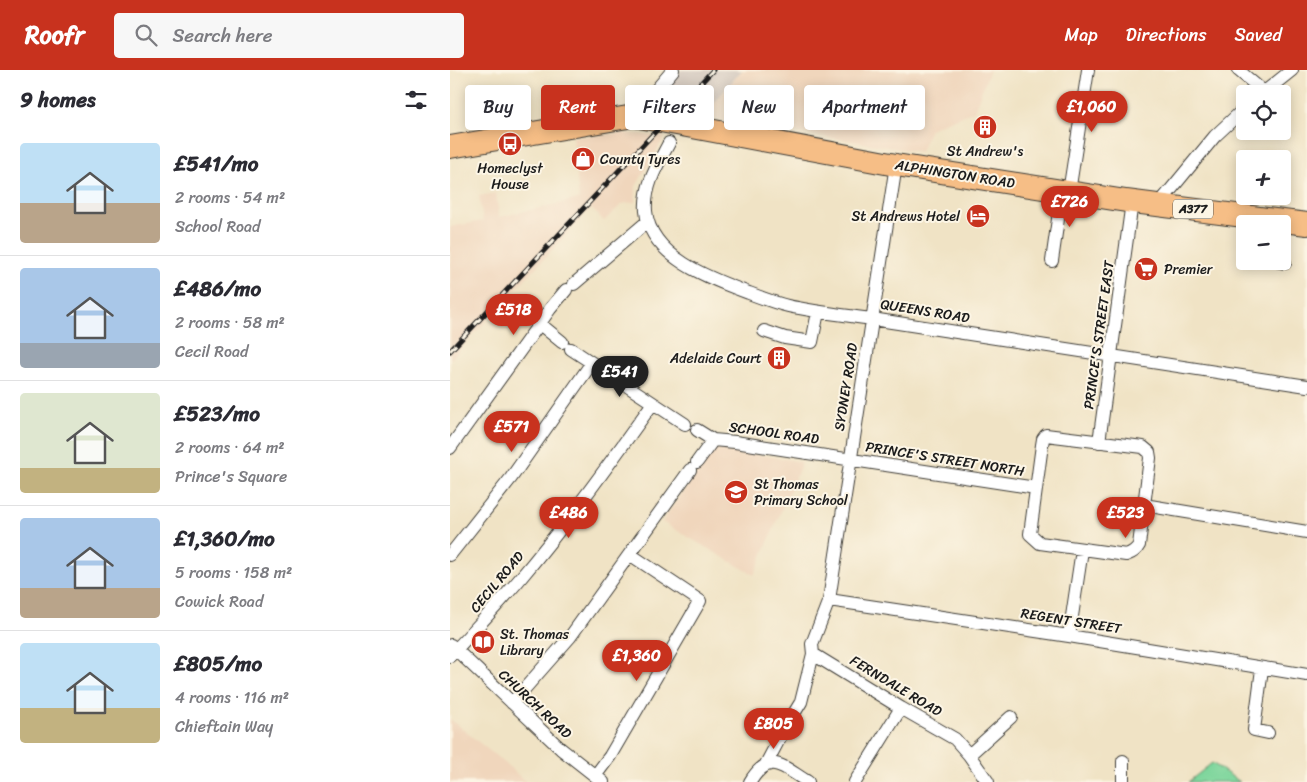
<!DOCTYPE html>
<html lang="en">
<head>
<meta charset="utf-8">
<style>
	body { margin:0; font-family:Sriracha,sans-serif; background:#f7f7f7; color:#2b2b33; height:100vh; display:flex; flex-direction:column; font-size:19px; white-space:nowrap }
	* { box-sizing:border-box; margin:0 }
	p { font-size:16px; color:#7c7c81 }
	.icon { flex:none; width:28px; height:28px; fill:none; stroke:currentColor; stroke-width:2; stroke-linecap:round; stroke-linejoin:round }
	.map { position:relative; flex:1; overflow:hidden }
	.drawer { display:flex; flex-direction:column; background:#fff; width:450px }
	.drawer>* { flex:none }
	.banner { position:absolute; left:15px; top:15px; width:475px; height:45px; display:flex; gap:10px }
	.buttons { position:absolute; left:786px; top:15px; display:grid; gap:10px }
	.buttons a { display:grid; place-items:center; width:55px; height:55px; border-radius:5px; background:#fff; box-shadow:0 2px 12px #0003; font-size:25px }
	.price { position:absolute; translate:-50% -42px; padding:0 11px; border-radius:18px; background:#c8321e; color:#fff; font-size:16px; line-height:32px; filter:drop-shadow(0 1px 2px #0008) }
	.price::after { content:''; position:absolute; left:50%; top:30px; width:15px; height:11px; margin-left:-8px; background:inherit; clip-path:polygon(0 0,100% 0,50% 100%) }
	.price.selected { background:#222; color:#fff }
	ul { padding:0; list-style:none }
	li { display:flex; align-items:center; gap:15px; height:125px; padding:0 20px }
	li+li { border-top:1px solid #e1e1e2 }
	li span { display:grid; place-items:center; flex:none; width:140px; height:100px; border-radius:5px; color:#555 }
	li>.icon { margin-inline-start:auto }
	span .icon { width:60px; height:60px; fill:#fffc; stroke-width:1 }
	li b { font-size:21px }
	h2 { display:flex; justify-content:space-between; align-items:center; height:60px; padding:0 20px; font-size:21px }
	.pill { padding:0 18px; border-radius:5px; background:#fff; box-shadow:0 2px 12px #0003; font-size:18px; line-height:45px }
	.pill.selected { background:#c8321e; color:#fff }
	header { display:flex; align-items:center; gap:30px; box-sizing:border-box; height:70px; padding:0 25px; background:#c8321e; color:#fff }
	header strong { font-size:24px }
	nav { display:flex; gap:28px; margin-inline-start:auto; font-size:18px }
	.search { width:350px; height:45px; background:#f7f7f7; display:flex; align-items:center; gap:12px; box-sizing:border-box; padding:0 18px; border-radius:5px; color:#7c7c81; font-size:19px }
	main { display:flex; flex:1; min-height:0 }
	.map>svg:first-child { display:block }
	.built { fill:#f0d6bc }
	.industrial { fill:#cec2b9 }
	.green { fill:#7ed69c; stroke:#4d795c }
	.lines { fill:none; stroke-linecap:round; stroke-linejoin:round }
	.street-casing { stroke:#3c3a35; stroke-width:14 }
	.highway-casing { stroke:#3c3a35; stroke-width:24 }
	.street { stroke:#fff; stroke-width:12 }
	.highway { stroke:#f6be86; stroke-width:22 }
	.rail-casing { stroke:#1c1c1c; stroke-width:5 }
	.rail { stroke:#fcf5e5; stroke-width:3; stroke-dasharray:9; stroke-linecap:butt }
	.labels { text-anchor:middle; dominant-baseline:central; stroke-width:4; stroke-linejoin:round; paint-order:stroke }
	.shield { fill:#fcf5e5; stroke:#5f5d58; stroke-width:1 }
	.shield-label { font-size:12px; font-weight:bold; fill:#1c1c1c }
	.poi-label { font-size:14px; fill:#1c1c1c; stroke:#fcf5e5; text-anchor:start }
	.street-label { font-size:14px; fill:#1c1c1c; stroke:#fcf5e5 }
</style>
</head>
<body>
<header>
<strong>Roofr</strong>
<div class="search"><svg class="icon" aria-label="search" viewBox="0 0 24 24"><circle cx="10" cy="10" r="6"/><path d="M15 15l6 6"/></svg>Search here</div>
<nav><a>Map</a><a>Directions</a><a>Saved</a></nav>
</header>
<main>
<section class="drawer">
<h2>9 homes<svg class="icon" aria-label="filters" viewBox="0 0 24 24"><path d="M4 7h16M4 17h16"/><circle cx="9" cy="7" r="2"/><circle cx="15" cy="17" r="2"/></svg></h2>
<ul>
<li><span style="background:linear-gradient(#bfe0f5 60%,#b9a48a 0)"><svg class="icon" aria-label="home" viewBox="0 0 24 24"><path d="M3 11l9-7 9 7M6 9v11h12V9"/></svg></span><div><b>£541/mo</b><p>2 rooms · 54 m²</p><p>School Road</p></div></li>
<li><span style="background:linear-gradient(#a9c7e8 75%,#9aa5b1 0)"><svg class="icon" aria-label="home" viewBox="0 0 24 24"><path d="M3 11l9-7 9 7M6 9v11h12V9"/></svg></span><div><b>£486/mo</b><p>2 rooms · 58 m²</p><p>Cecil Road</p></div></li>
<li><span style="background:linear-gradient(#dfe7d0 75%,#c2b280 0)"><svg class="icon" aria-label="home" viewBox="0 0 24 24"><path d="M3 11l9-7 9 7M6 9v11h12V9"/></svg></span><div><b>£523/mo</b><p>2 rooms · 64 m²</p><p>Prince's Square</p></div></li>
<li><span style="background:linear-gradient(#a9c7e8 70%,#b9a48a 0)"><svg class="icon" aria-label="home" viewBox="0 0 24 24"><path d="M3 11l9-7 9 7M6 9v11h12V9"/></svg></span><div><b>£1,360/mo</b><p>5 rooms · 158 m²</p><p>Cowick Road</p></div></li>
<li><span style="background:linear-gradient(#bfe0f5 65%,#c2b280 0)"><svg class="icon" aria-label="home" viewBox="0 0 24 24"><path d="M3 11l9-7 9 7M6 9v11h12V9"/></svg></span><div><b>£805/mo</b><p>4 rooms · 116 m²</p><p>Chieftain Way</p></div></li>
</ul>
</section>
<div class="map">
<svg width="857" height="712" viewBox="0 0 857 712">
	<rect width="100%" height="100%" fill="#fcf5e5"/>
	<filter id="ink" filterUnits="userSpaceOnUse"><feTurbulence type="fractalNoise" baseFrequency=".02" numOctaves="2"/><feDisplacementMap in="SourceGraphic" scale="10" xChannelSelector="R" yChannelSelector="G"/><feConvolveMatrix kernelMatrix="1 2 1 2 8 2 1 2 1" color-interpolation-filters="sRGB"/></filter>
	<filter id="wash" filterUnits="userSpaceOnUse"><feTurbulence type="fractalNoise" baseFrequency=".0096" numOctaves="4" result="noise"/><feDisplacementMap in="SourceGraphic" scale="20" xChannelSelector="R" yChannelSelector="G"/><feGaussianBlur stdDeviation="1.12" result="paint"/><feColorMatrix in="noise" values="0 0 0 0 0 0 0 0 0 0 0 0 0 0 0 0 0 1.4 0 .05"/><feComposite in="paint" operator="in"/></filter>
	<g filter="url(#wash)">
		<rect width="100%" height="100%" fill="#f0e3c5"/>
		<path class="built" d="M292,0h248l-16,41 -44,18 -10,23 -218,-35z
			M172,63l43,4 -29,49 -1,16 -13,2 -18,17 -13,-13 -141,152v-133l33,-6 -4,-25 17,-3 3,24 80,-18 -6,-62z
			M264,377l88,15 -48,113 -92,-53z
			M0,649l57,46 19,17h-76z"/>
		<path class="industrial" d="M231,0h61l-40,47 -19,-2 -25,-19z"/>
		<path class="green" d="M762,693l28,19h-52z"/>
	</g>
	<g filter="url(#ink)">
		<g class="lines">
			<g class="street-casing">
				<path id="street" d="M788,0l26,22
					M812,24l30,-24
					M184,46l39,-46
					M219,73c-11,21 -25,43 -23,68 4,46 65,68 103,82 13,5 26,10 39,13 28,6 56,9 84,13l435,67
					M446,95l-67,435 -17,44 1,10 88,54 54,31 14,16 19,27
					M619,122l19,-122
					M709,134l56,-68 30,-28
					M602,191l10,-70
					M826,191l9,2
					M124,214l74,-63
					M90,254l22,18
					M314,261l21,7 27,4 6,-30
					M121,279l114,75
					M247,360l16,10 22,2 301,46
					M596,365l97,12 6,5 1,6 -11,87c-3,6 -7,8 -13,10l-86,-12 -10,-9 12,-89 1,-6z
					M649,372l33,-240
					M0,378l100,-139 16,-19
					M247,392l16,-22
					M694,435l163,27
					M0,485l61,-77 80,-114
					M379,530l240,36 238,39
					M619,566l13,-86
					M1,575l110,104 42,33
					M0,586c23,-25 47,-50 69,-76 48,-57 91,-117 134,-177
					M812,599l-8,61 14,3
					M62,633l58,-66 120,-167
					M519,685l42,-38
					M673,691v20
					M316,694l18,-34 17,-28 12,-48
					M145,706l15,-20 90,-155 -69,-46
					M300,712c20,-33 34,-14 58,0
					M405,712l46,-74"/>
			</g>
			<g class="highway-casing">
				<path id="highway" d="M0,77l184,-31 262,49 230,36 181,23"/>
			</g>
			<use href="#street" class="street"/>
			<use href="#highway" class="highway"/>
			<g class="rail-casing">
				<path id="rail" d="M0,281l263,-281"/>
			</g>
			<use href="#rail" class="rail"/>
		</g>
	</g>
	<defs>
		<g id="building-disc" transform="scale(1.25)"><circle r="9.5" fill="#c8321e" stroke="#fcf5e5"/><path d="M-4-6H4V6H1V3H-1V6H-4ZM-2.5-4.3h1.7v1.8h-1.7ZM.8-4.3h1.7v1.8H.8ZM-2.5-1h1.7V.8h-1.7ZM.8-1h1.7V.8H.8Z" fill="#fff"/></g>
		<g id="bus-disc" transform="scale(1.25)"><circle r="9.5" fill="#c8321e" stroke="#fcf5e5"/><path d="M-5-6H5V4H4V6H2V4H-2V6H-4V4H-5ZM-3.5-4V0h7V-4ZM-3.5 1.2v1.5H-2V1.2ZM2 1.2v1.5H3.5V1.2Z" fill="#fff"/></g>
		<g id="shop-disc" transform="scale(1.25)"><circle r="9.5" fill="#c8321e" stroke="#fcf5e5"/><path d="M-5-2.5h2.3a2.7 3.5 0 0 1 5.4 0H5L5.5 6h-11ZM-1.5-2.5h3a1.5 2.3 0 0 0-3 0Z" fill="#fff"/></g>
		<g id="hotel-disc" transform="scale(1.25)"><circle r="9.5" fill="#c8321e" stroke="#fcf5e5"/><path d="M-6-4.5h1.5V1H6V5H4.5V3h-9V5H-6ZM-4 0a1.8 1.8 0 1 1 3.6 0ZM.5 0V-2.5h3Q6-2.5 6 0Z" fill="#fff"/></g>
		<g id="supermarket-disc" transform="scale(1.25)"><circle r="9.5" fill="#c8321e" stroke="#fcf5e5"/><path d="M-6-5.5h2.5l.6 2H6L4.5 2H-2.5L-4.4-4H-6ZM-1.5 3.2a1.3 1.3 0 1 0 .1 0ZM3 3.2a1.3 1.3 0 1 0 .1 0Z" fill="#fff"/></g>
		<g id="school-disc" transform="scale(1.25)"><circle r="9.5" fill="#c8321e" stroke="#fcf5e5"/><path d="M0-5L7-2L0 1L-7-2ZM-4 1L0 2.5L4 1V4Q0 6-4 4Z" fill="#fff"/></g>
		<g id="library-disc" transform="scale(1.25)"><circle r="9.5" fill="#c8321e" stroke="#fcf5e5"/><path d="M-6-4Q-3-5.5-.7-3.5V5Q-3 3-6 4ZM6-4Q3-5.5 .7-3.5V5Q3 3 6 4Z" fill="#fff"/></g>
	</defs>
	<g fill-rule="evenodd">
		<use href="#building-disc" x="535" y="57"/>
		<use href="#bus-disc" x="60" y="74"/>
		<use href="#shop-disc" x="133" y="89"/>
		<use href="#hotel-disc" x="528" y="146"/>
		<use href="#supermarket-disc" x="696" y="199"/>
		<use href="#building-disc" x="329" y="288"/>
		<use href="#school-disc" x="286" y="422"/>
		<use href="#library-disc" x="33" y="572"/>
	</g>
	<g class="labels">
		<rect class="shield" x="723" y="129.5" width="40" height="19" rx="4"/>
		<g class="shield-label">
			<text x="743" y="139">A377</text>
		</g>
		<g class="poi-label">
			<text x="535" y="81" text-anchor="middle">St Andrew's</text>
			<text x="150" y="89">County Tyres</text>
			<text x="60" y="98" text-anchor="middle">Homeclyst<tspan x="60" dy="16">House</tspan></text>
			<text x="510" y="146" text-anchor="end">St Andrews Hotel</text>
			<text x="714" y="199">Premier</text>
			<text x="312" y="288" text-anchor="end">Adelaide Court</text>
			<text x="304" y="414">St Thomas<tspan x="304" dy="16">Primary School</tspan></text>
			<text x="50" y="564">St. Thomas<tspan x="50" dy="16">Library</tspan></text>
		</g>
		<g class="street-label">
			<text transform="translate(505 104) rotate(9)">ALPHINGTON ROAD</text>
			<text transform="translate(475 241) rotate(9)">QUEENS ROAD</text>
			<text transform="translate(649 265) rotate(-82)">PRINCE'S STREET EAST</text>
			<text transform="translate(396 317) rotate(-81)">SYDNEY ROAD</text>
			<text transform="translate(324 363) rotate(8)">SCHOOL ROAD</text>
			<text transform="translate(495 389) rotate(9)">PRINCE'S STREET NORTH</text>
			<text transform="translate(47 512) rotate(-50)">CECIL ROAD</text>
			<text transform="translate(621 551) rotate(9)">REGENT STREET</text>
			<text transform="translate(446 616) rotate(31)">FERNDALE ROAD</text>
			<text transform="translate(85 634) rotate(43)">CHURCH ROAD</text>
		</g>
	</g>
</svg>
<div class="buttons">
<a><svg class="icon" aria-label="locate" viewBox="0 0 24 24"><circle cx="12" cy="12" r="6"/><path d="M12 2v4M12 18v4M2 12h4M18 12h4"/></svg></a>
<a>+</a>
<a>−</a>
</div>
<b class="price" style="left:642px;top:63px">£1,060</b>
<b class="price" style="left:620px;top:158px">£726</b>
<b class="price" style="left:64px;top:266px">£518</b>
<b class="price selected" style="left:170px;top:328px">£541</b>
<b class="price" style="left:62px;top:383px">£571</b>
<b class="price" style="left:119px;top:469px">£486</b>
<b class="price" style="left:676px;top:469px">£523</b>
<b class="price" style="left:187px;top:612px">£1,360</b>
<b class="price" style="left:324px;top:680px">£805</b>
<div class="banner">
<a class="pill">Buy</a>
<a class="pill selected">Rent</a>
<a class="pill">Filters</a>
<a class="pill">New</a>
<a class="pill">Apartment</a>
</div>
</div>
</main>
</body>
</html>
